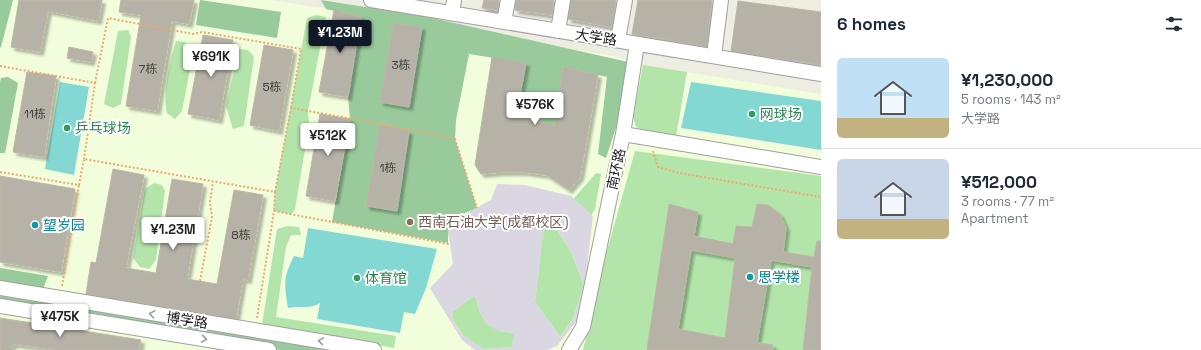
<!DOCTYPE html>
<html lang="en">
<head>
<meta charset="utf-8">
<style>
	body { margin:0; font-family:"Space Grotesk","Noto Sans SC",sans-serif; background:#f6f6f7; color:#1f2937; height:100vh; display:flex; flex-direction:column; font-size:15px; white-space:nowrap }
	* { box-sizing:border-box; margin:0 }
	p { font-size:13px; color:#747a83 }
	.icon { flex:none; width:22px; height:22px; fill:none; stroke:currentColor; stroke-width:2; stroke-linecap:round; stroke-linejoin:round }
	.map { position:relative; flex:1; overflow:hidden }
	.panel { display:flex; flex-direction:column; background:#fff; width:380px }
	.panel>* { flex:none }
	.price { position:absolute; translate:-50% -34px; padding:0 9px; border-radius:4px; background:#fff; color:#222; font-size:13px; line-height:26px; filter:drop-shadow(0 1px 2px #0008) }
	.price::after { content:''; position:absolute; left:50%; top:24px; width:12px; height:9px; margin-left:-6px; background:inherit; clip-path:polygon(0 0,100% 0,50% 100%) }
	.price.selected { background:#111827; color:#fff }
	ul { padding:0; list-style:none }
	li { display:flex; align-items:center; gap:12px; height:100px; padding:0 16px }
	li+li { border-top:1px solid #e0e1e3 }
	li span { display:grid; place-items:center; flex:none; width:112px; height:80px; border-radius:6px; color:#555 }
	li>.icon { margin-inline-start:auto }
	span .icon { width:48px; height:48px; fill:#fffc; stroke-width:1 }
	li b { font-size:17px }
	h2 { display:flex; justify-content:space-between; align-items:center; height:48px; padding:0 16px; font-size:17px }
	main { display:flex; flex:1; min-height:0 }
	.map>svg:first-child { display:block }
	.education { fill:#f1fddb }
	.grass { fill:#b3e5aa }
	.forest { fill:#99ca9b }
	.pitch { fill:#84d8d4 }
	.plaza { fill:#dad6e2; fill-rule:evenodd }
	.building { fill:#b6b2a8; stroke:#bdb8a5; fill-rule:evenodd; filter:url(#shadow) }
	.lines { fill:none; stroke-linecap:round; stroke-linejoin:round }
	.minor-casing { stroke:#a0a0a0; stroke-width:16 }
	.path { stroke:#f1a86f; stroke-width:2; stroke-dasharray:2 2; stroke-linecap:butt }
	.minor { stroke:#fff; stroke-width:14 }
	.oneway { stroke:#999 }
	.leisure-dot { fill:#2e9e5b; stroke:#fff; stroke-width:1.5 }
	.education-dot { fill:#8d6e63; stroke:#fff; stroke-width:1.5 }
	.culture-dot { fill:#0f9aa8; stroke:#fff; stroke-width:1.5 }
	.labels { text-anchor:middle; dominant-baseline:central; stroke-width:4; stroke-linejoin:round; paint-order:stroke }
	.number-label { font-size:12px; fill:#42423f }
	.street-label { font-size:14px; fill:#1c1c1c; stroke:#fff }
	.leisure-label { font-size:14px; fill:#27864d; stroke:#fff; text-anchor:start }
	.education-label { font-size:14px; fill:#785e54; stroke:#fff; text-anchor:start }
	.culture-label { font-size:14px; fill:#0d838f; stroke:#fff; text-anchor:start }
</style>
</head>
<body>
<main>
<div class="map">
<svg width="821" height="350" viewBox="0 0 821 350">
	<defs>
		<filter id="shadow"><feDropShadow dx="3.5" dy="3.5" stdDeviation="1" flood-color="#0004"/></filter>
	</defs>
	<rect width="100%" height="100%" fill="#edede2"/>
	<path class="education" d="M0,0h272l342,56 23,8 184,30v256h-821z"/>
	<path class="grass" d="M316,15l10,2 -18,94 1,15 -14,83 -3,5 -18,-3 1,-19 32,-174z
		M128,30l3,7 -10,67 -8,4 -9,-4 14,-73z
		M176,41l9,1 7,13 -3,20 -7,36 -7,8 -8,-6c-5,-20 3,-52 9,-72z
		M239,49l9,1 6,7 -10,69 -11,3 -7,-23z
		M643,65l44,7 -11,65 -31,-6 -9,-4 -3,-10z
		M635,151l186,25v174h-238l21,-89z
		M596,173l5,1 -6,35 -6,10 -20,-15z
		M154,183l8,2 3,6 -9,69 -7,9 -9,-2 -7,-9 12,-69z
		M287,226l12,1 2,8h-10l-5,12 -10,70 120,19 -2,12 -132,-23 15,-96z
		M547,228l11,3 13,21 13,33 -11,34 -13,18 -25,-35 8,-70z
		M475,295l5,18 19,18 16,2 -3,14 -29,2 -20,-14 -11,-17 1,-7z"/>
	<path class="forest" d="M0,0h13l-12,47h-1z
		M200,0l81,12 -4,26 -81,-13z
		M321,0l107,17 209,47 -31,94 -8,-4 9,-77 -44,-10 -9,58 -38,-8 10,-54 -57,-9 -13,66 -1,19 22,69c-21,9 -29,10 -29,35l-116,-21 18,-103 -2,-22 13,-80 -35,-8z
		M8,77l10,6 -11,60 -2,10h-5v-71l1,-4z
		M0,268l48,8 -5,13 -43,-7z
		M0,291l360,59h-80l-280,-44z"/>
	<path class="pitch" d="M60,82l29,5 -15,88 -29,-6z
		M691,82l130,19v49l-140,-22z
		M308,228l129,21 -11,39 -11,26 -11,-2 -4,21 -83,-14 3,-16c-12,7 -18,2 -32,5 -4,-24 -5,-30 6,-52l9,2z"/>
	<path class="plaza" d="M497,184l28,1 46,11 22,20 -8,68 -8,36 -20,26 -10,4h-72l-13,-10 -32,-52 23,-24 -5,-34 6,-10 37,-20zM547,228l11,3 13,21 13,33 -11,34 -13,18 -25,-35 8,-69zM475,295l5,18 6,11 13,7 15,2 -2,14 -29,2 -20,-14 -11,-17 1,-7z"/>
	<path class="building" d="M19,0h83l-4,21 -50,-10 -8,41 -29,-5z
		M121,0h73l-5,24 -17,-3 -15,90 -31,-5 15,-91 -22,-3z
		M484,0h15l-1,10 -16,-2z
		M516,0h38l-2,15 -37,-5z
		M571,0h45l-4,27 -44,-8z
		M638,0h74l-5,47 -75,-13z
		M738,1l83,11v53l-90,-14z
		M334,10l27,7 -13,80 -29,-5z
		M393,23l29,4 -13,80 -29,-5z
		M203,35l30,5 -14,80 -31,-6z
		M264,45l29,5 -14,81 -29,-6z
		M69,47l24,5 -2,10 -24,-4z
		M492,57l34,6 -10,54 38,8 9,-58 35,8 -18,102 -11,13 -23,-15 -23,-3h-21l-21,2 -6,-9z
		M27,72l29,4 -12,81 -31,-5z
		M320,114l30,5 -15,82 -29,-5z
		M380,125l29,6 -12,80 -31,-5z
		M113,169l31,6 -18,93 30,5 16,-94 31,5 -16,95 30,5 17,-94 29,5 -15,85 -5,-1 -7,40 -150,-25 5,-32 5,1z
		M0,176l75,13 -14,83 -61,-10z
		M669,204l29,8 -4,24 39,8 3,-18 16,1 5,-23 11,1 12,9 6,14 -3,24 31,5 3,-16h4v109h-18l9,-83 -41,-7 -14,83 16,2v5h-126zM691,250l44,8 -10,80 -47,-9z
		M0,318l141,22 -2,10h-80l-45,-6 -5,6h-9z"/>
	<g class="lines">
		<g class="minor-casing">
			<path id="minor" d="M371,0l450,74
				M452,13l2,-13
				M504,22l4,-22
				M558,31l5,-31
				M618,40l7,-40
				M714,56l7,-56
				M623,134l14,-90
				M0,288l374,62
				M0,306l269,44
				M569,350l14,-23 40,-193 198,33"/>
		</g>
		<path class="path" d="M0,66l95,17 -11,76
			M95,83l13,-65 85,16 9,-2 99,17 -10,59
			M653,151l5,16 21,6 142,24
			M0,172l79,13 5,-26 191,33 -1,19
			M275,192l16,-84 90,16 74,15 22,69
			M200,281l12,-64 -2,-15 3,-20
			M62,286l17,-101
			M257,318l17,-107 175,33
			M51,350v-1"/>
		<use href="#minor" class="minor"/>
	</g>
	<defs><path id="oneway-chevron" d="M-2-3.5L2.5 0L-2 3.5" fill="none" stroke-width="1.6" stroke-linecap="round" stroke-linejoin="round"/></defs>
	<g class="oneway">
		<use href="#oneway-chevron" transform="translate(152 314) rotate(-170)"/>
		<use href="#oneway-chevron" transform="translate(204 339) rotate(9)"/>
		<use href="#oneway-chevron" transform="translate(321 341) rotate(-171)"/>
	</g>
	<g class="leisure-dot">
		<circle cx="752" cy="114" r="4"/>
		<circle cx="67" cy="128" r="4"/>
		<circle cx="357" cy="278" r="4"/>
	</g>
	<circle class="education-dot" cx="410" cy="222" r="4"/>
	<g class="culture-dot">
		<circle cx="35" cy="225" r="4"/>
		<circle cx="750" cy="277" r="4"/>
	</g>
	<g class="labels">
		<g class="number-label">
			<text x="401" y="65">3栋</text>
			<text x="148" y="69">7栋</text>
			<text x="272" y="87">5栋</text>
			<text x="35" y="114">11栋</text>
			<text x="388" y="168">1栋</text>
			<text x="241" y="235">8栋</text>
		</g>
		<g class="street-label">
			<text transform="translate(596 37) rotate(9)">大学路</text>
			<text transform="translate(616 169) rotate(-78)">南环路</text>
			<text transform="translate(187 320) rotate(9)">博学路</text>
		</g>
		<g class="leisure-label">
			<text x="760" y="114">网球场</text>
			<text x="75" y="128">乒乓球场</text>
			<text x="365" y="278">体育馆</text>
		</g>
		<g class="education-label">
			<text x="418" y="222">西南石油大学(成都校区)</text>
		</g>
		<g class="culture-label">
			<text x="43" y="225">望岁园</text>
			<text x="758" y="277">思学楼</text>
		</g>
	</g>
</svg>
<b class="price selected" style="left:340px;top:54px">¥1.23M</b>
<b class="price" style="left:211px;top:78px">¥691K</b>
<b class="price" style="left:535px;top:126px">¥576K</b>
<b class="price" style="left:328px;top:157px">¥512K</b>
<b class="price" style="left:173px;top:251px">¥1.23M</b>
<b class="price" style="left:60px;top:338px">¥475K</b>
</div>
<section class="panel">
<h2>6 homes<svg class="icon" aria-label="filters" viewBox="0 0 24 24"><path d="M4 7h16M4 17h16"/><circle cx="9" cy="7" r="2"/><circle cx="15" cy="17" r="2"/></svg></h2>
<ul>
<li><span style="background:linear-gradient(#bfe0f5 75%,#c2b280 0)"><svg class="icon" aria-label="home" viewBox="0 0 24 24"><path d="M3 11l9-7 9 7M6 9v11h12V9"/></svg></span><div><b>¥1,230,000</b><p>5 rooms · 143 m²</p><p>大学路</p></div></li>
<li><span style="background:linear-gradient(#c9d6e8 75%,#c2b280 0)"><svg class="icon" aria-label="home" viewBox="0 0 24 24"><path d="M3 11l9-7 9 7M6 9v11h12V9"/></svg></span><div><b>¥512,000</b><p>3 rooms · 77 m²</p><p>Apartment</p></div></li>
</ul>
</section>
</main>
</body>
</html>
